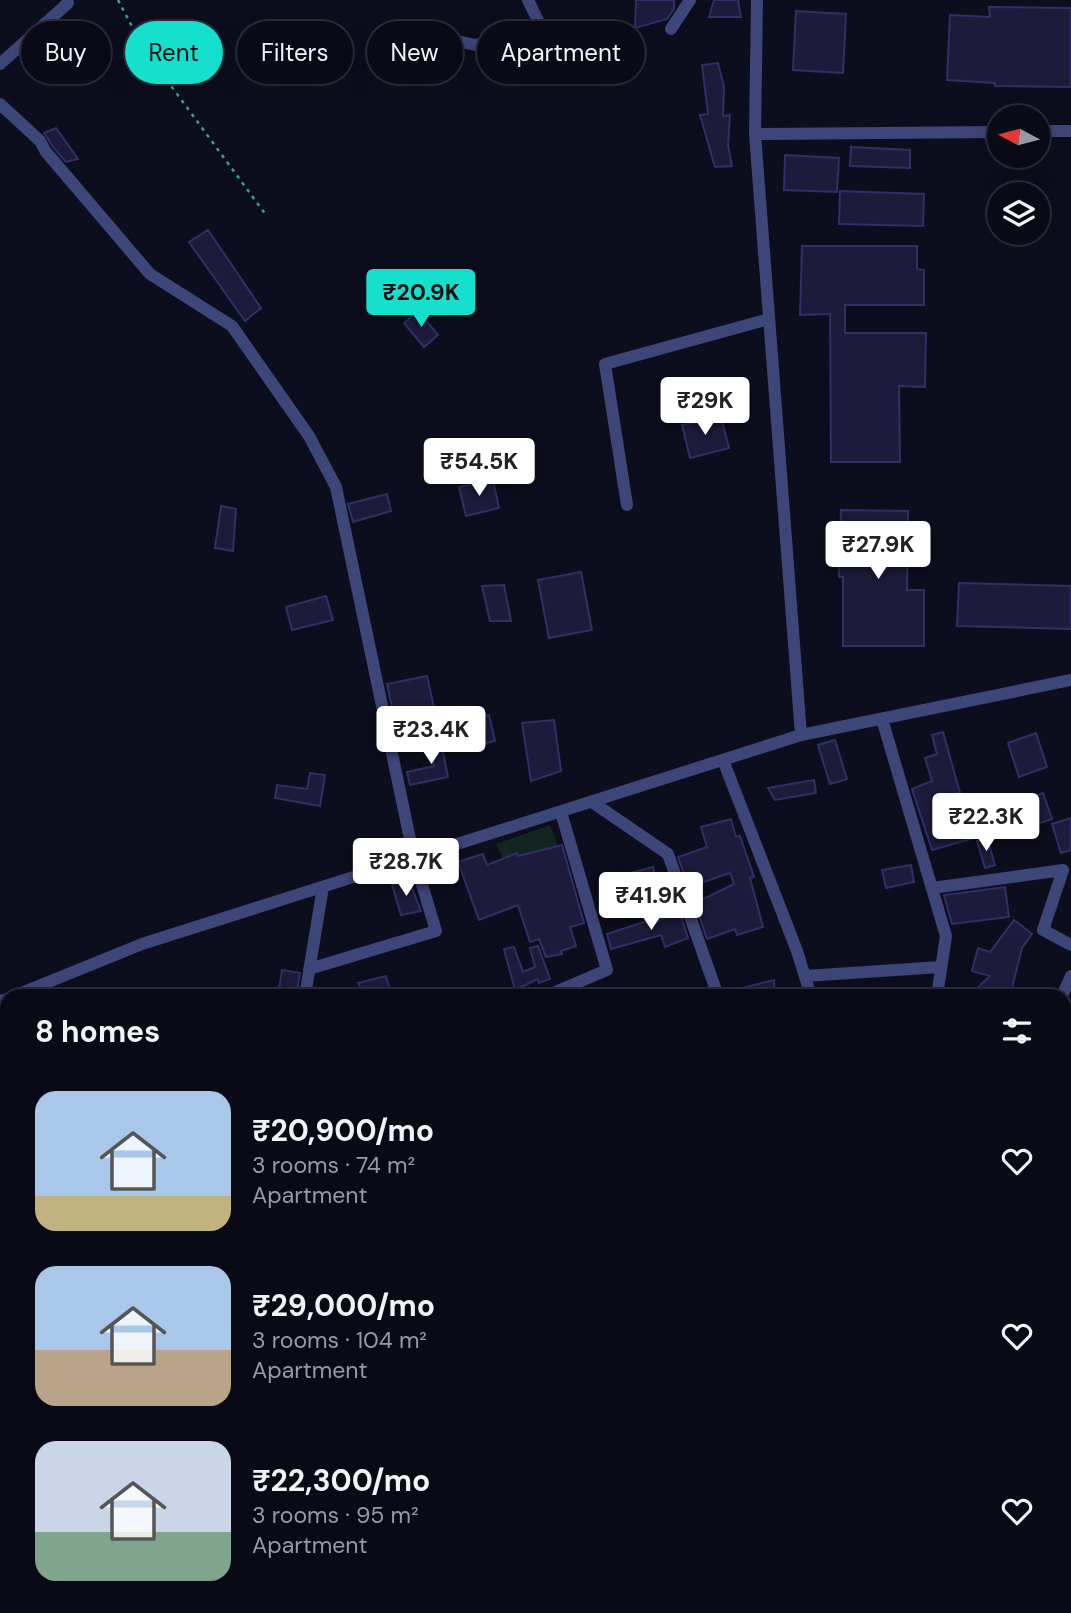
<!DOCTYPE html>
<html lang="en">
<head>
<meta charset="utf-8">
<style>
	body { margin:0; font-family:"DM Sans",sans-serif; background:#181823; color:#f1f3f6; height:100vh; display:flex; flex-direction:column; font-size:26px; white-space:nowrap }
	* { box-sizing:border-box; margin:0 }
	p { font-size:23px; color:#999aa1 }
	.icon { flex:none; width:38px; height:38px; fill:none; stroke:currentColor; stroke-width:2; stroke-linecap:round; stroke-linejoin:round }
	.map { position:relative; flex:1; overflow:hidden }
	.panel { position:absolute; left:0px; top:989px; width:1071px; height:625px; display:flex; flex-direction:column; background:#0a0a16; border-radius:21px 21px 0 0; box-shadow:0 7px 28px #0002,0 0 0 2px #2a2b35 }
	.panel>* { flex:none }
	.banner { position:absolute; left:21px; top:21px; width:700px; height:63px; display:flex; gap:14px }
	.needle { width:46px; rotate:277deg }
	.fabs { position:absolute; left:987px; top:105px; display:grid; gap:14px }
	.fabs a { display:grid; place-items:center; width:63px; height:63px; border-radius:50%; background:#0a0a16; box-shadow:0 7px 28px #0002,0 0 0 2px #2a2b35; font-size:35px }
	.price { position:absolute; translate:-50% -60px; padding:0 16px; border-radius:7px; background:#fff; color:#222; font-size:23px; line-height:46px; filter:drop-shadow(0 2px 4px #0008) }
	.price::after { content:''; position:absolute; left:50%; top:42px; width:21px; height:16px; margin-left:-10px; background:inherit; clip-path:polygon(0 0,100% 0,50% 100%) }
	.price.on { background:#14e0cd; color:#111 }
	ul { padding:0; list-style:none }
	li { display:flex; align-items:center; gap:21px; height:175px; padding:0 35px }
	li span { display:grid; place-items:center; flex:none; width:196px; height:140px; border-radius:21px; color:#555 }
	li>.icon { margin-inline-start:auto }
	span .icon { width:84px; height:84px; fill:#fffc; stroke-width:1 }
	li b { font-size:30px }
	h2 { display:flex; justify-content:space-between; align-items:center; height:84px; padding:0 35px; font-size:30px }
	.pill { padding:0 24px; border-radius:32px; background:#0a0a16; box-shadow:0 7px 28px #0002,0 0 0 2px #2a2b35; font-size:24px; line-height:63px }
	.pill.on { background:#14e0cd; color:#111 }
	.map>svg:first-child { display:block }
	.green { fill:#112621 }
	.building { fill:#1c1b3c; stroke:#302f66; stroke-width:2 }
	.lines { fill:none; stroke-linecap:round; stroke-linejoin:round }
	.path { stroke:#37a589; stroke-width:2.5; stroke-dasharray:3.5 5; stroke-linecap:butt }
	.street { stroke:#3d4678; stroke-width:12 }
	.secondary { stroke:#6d84f2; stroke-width:14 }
</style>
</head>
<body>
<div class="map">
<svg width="1071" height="1613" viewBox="0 0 1071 1613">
	<rect width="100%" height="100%" fill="#0d0e1d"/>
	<path class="green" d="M550,825l8,21 -26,7 18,65 -47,-59 -7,-15z"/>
	<path class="building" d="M636,0h38v9l-7,10 -32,9z
		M714,0h24l3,17h-32z
		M989,7l82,1v79l-76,-1v-3l-48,-3 3,-65 40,2z
		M796,11l50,3 -3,59 -50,-3z
		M718,63l6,24 -1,29 7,-1 -2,30 4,21 -17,1 -15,-52 8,-1 -6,-49z
		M56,128l22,31 -12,3 -13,-15 -9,-14z
		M851,147l59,3v18l-60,-2z
		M785,155l54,3 -2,34 -53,-2z
		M840,191l84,3 -1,32 -84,-2z
		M208,230l53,78 -16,13 -56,-79z
		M802,246h115v23l7,1v35h-79v28h81l-1,54 -26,-1 1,76h-69l-1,-148 -30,1z
		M418,311l20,24 -14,12 -20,-24z
		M721,417l8,31 -39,10 -8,-33z
		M493,480l6,28 -33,8 -7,-29z
		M387,494l4,17 -38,11 -5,-18z
		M221,506l15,3 -3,42 -18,-3z
		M841,510l67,1 -1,79h17v56h-81v-69h-4z
		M581,572l11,58 -43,8 -11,-58z
		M959,583l112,3v43l-114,-3z
		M504,585l7,36h-21l-8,-35z
		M326,596l7,24 -41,10 -6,-23z
		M427,676l7,32 -40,8 -7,-32z
		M489,715l6,26 -17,4 -6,-26z
		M554,720l7,51 -30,10 -9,-58z
		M943,732l17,61 -9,2 9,33 15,-4 3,13 -46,13 -20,-61 20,-8 -7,-23 12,-4 -5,-19z
		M1036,733l11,34 -28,10 -11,-34z
		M440,738l8,39 -38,8 -3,-13 27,-6 -5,-25z
		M835,740l12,39 -17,5 -12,-39z
		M310,773l15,2 -5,31 -45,-8 2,-13 30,4z
		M814,780l2,13 -41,7 -7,-12z
		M1043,793l9,26 -17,6 -9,-26z
		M1071,818v32l-10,3 -9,-29z
		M731,819l5,18 4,-1 14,41 -4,1 13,49 -26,8 -2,-6 -28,10 -12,-36 39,-19 -4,-11 -41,14 -11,-30 29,-10 -6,-20z
		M987,838l8,27 -10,3 -8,-27z
		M562,845l22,78 -14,4 6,19 -15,5 1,3 -16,3 -7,-18 -9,3 -12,-37 -39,15 -21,-58 25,-8 4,11 30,-12 1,3z
		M911,865l3,17 -28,6 -4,-18z
		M653,867l6,30 -22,6 -7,-30z
		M408,878l13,33 -20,4 -9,-30z
		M1005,887l4,30 -57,7 -8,-29z
		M679,911l9,27 -23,9 -4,-12 -50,14 -4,-15 40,-13 1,4z
		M1014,920l18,14 -10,14 -12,48 -37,-4 17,-16 -18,-5 6,-23 12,4z
		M538,946l12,33 -11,4 -1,-4 -23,11 -11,-41 10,-2 9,25 12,-5 -5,-19z
		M282,970l18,3 -4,23h-18z
		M386,976l4,14 -26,5 -6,-12z
		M774,980l1,16h-48l-1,-4z"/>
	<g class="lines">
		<path class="path" d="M118,0l26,49 122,166"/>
		<path class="street" d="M757,0l-2,134 46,601 270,-55
			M400,29l76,16 68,-12 -16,-33
			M671,29l19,-29
			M0,64l68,-61
			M0,104l40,37 6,11 104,122 82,52 77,110 27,51 78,371 22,73 -127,38
			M1038,131h33
			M755,134l244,-2
			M627,505l-22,-141 164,-45
			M882,719l64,217 -9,60
			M723,760l74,191 14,45
			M592,802l76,52 50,142
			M932,888l131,-18 -20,60 28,15
			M805,976l136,-9
			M14,996l128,-52 659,-209
			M305,996l18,-109
			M546,996l61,-26 -46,-158
			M1062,996l9,-20
			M0,1001l7,-2
			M1064,1122h7
			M1064,1211h7
			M0,1331l7,4
			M1064,1354h7
			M199,1606l4,7
			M264,1613l1,-7
			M730,1613l1,-7"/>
		<path class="secondary" d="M0,1608l19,5"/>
	</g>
</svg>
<div class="fabs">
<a><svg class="needle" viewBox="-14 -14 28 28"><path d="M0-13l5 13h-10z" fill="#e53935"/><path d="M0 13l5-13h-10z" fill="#999aa1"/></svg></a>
<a><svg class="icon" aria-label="layers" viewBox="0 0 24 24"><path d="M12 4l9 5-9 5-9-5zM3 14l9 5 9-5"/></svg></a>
</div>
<b class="price on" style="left:421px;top:329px">₹20.9K</b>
<b class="price" style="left:705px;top:437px">₹29K</b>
<b class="price" style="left:479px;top:498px">₹54.5K</b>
<b class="price" style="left:878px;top:581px">₹27.9K</b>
<b class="price" style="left:431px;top:766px">₹23.4K</b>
<b class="price" style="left:986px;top:853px">₹22.3K</b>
<b class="price" style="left:406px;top:898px">₹28.7K</b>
<b class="price" style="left:651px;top:932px">₹41.9K</b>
<div class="banner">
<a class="pill">Buy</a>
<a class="pill on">Rent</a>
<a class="pill">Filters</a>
<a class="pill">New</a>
<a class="pill">Apartment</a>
</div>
<section class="panel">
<h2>8 homes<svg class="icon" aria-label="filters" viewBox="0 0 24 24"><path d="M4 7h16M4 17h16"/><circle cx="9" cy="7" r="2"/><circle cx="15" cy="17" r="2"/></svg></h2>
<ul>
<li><span style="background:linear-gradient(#a9c7e8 75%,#c2b280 0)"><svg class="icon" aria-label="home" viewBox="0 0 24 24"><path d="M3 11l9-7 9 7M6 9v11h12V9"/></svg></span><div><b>₹20,900/mo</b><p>3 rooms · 74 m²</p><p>Apartment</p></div><svg class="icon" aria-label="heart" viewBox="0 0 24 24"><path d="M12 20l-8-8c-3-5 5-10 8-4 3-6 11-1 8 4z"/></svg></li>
<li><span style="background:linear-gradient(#a9c7e8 60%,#b9a48a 0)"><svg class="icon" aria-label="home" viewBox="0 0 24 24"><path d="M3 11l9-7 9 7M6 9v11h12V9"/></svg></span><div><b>₹29,000/mo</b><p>3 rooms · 104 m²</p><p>Apartment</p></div><svg class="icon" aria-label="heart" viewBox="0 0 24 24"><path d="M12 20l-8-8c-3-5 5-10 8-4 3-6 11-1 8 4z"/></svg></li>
<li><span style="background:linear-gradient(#c9d6e8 65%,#7fa58c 0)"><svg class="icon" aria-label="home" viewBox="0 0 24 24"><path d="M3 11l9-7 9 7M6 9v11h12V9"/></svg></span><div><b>₹22,300/mo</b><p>3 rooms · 95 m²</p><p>Apartment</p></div><svg class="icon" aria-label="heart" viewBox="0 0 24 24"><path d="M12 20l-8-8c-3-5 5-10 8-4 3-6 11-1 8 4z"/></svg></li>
</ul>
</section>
</div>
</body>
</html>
